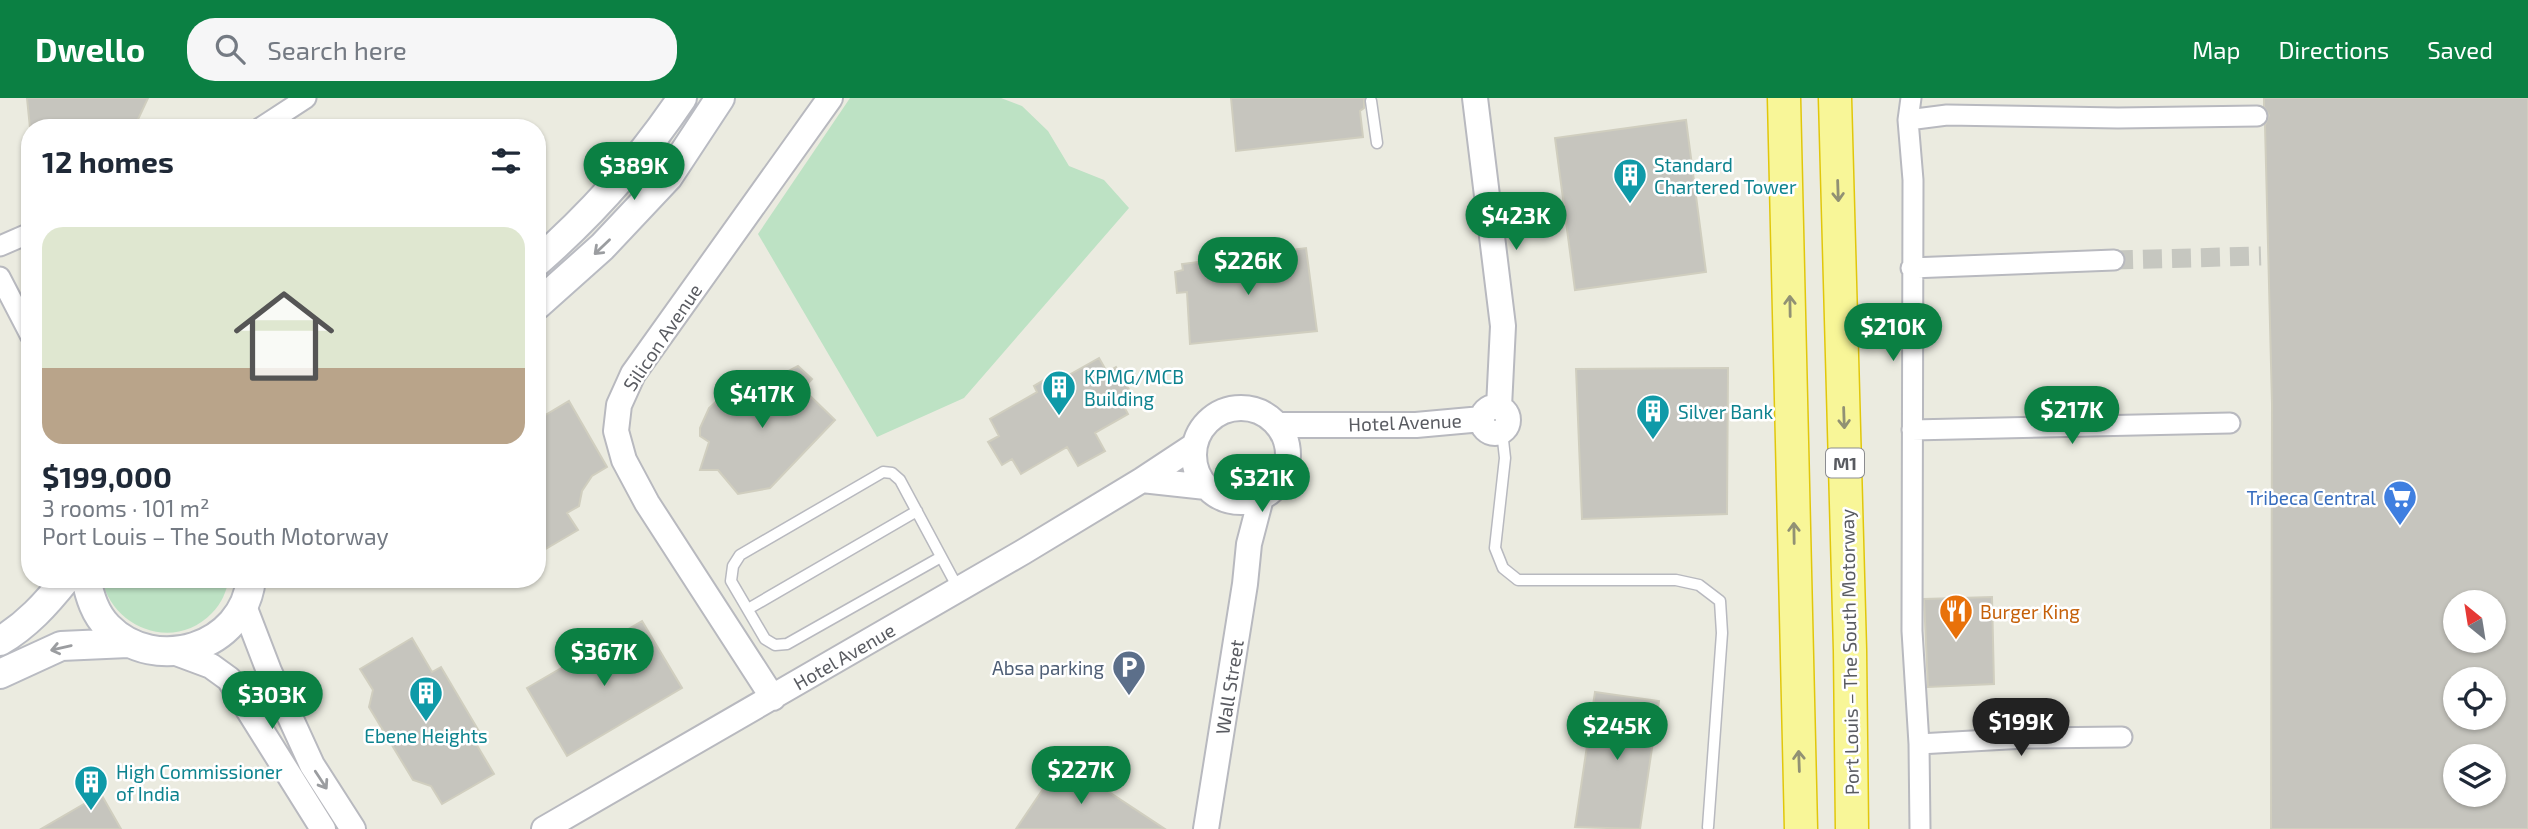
<!DOCTYPE html>
<html lang="en">
<head>
<meta charset="utf-8">
<style>
	body { margin:0; font-family:"Exo 2",sans-serif; background:#f6f6f7; color:#1f2937; height:100vh; display:flex; flex-direction:column; font-size:26px; white-space:nowrap }
	* { box-sizing:border-box; margin:0 }
	p { font-size:23px; color:#747a83 }
	.icon { flex:none; width:38px; height:38px; fill:none; stroke:currentColor; stroke-width:2; stroke-linecap:round; stroke-linejoin:round }
	.map { position:relative; flex:1; overflow:hidden }
	.panel { position:absolute; left:21px; top:21px; width:525px; height:469px; display:flex; flex-direction:column; background:#fff; border-radius:28px; box-shadow:0 2px 5px #0004 }
	.panel>* { flex:none }
	.needle { width:46px; rotate:330deg }
	.tools { position:absolute; left:2443px; top:492px; display:grid; gap:14px }
	.tools a { display:grid; place-items:center; width:63px; height:63px; border-radius:50%; background:#fff; box-shadow:0 2px 5px #0004; font-size:35px }
	.price { position:absolute; translate:-50% -60px; padding:0 16px; border-radius:24px; background:#0b8043; color:#fff; font-size:23px; line-height:46px; filter:drop-shadow(0 2px 4px #0008) }
	.price::after { content:''; position:absolute; left:50%; top:42px; width:21px; height:16px; margin-left:-10px; background:inherit; clip-path:polygon(0 0,100% 0,50% 100%) }
	.price.active { background:#222; color:#fff }
	ul { padding:0; list-style:none }
	li { display:grid; align-content:center; gap:14px; height:371px; padding:0 21px }
	li span { display:grid; place-items:center; height:217px; border-radius:21px; color:#555 }
	li>.icon { margin-inline-start:auto }
	span .icon { width:126px; height:126px; fill:#fffc; stroke-width:1 }
	li b { font-size:30px }
	h2 { display:flex; justify-content:space-between; align-items:center; height:84px; padding:0 21px; font-size:30px }
	header { display:flex; align-items:center; gap:42px; box-sizing:border-box; height:98px; padding:0 35px; background:#0b8043; color:#fff }
	header strong { font-size:33px }
	nav { display:flex; gap:38px; margin-inline-start:auto; font-size:24px }
	.search { width:490px; height:63px; background:#f6f6f7; display:flex; align-items:center; gap:18px; box-sizing:border-box; padding:0 24px; border-radius:28px; color:#747a83; font-size:26px }
	.map>svg:first-child { display:block }
	.green { fill:#bde2c4 }
	.building { fill:#c6c5be; stroke:#d0cebf; stroke-width:2; fill-rule:evenodd }
	.lines { fill:none; stroke-linecap:round; stroke-linejoin:round }
	.minor-tunnel { stroke:#c6c7c0; stroke-width:19; stroke-dasharray:19 10; stroke-linecap:butt }
	.service-casing { stroke:#b8b9bf; stroke-width:13 }
	.minor-casing { stroke:#b8b9bf; stroke-width:23 }
	.tertiary-casing { stroke:#b8b9bf; stroke-width:28 }
	.secondary-casing { stroke:#b9bbc2; stroke-width:32 }
	.trunk-casing { stroke:#e1c70b; stroke-width:35 }
	.service { stroke:#fff; stroke-width:10 }
	.minor { stroke:#fff; stroke-width:19 }
	.tertiary { stroke:#fff; stroke-width:24 }
	.secondary { stroke:#fff; stroke-width:28 }
	.trunk { stroke:#f8f698; stroke-width:32 }
	.oneway { stroke:#919174 }
	.oneway2 { stroke:#9b9da0 }
	.labels { text-anchor:middle; dominant-baseline:central; stroke-width:5; stroke-linejoin:round; paint-order:stroke }
	.shield { fill:#fff; stroke:#8b8c90; stroke-width:2 }
	.shield-label { font-size:18px; font-weight:bold; fill:#595b61 }
	.culture-label { font-size:19px; fill:#0d838f; stroke:#fff; text-anchor:start }
	.street-label { font-size:19px; fill:#595b61; stroke:#fff }
	.shop-label { font-size:19px; fill:#366cbe; stroke:#fff; text-anchor:end }
	.food-label { font-size:19px; fill:#c56008; stroke:#fff; text-anchor:start }
	.service-label { font-size:19px; fill:#4e5e75; stroke:#fff; text-anchor:end }
</style>
</head>
<body>
<header>
<strong>Dwello</strong>
<div class="search"><svg class="icon" aria-label="search" viewBox="0 0 24 24"><circle cx="10" cy="10" r="6"/><path d="M15 15l6 6"/></svg>Search here</div>
<nav><a>Map</a><a>Directions</a><a>Saved</a></nav>
</header>
<div class="map">
<svg width="2528" height="731" viewBox="0 0 2528 731">
	<rect width="100%" height="100%" fill="#ebebe0"/>
	<path class="green" d="M850,0h151l21,8 26,25 21,35 35,14 25,28 -165,190 -87,39 -119,-203z
		M102,481h127c-3,13 -7,24 -17,34 -37,39 -100,16 -110,-34z"/>
	<path class="building" d="M27,0h121l-14,30h-104z
		M1231,0h133v10l-4,3 3,26 -127,14z
		M2264,0h264v731h-257l1,-425 -7,-279 4,-10 -5,-8zM2455,504h39v38h-39zM2455,581h39v39h-39zM2455,658h39v38h-39z
		M1686,22l20,152 -131,18 -20,-152z
		M1306,150l11,83 -127,13 -3,-52 -10,1 -2,-21 8,-2 -1,-6z
		M1099,260l8,14 9,-5 14,24 -11,6 9,17 -33,19 10,18 -27,15 -11,-19 -46,27 -9,-15 -10,6 -14,-23 11,-6 -9,-17 47,-27 -3,-6 22,-13 4,7z
		M798,268l14,13 -9,10 32,31 -65,68 -32,6 -20,-24h-18l9,-28 -9,-6v-8l9,-20 12,-11 8,-3 14,-17 15,10z
		M1728,270l-1,146 -145,5 -6,-150z
		M569,303l38,66 -15,9 -10,15 -3,15 -12,7 11,17 -41,24v-134z
		M1992,499l2,87 -66,3 -4,-88z
		M642,523l40,67 -115,68 -40,-68z
		M412,540l20,34 9,-5 42,71 -8,4 19,32 -52,30 -11,-18 -18,-6 -44,-73 4,-17 -13,-21z
		M1595,594l64,9 -19,128 -65,-2z
		M1062,663l103,68h-149z
		M101,696l20,35h-80z"/>
	<g class="lines">
		<path class="minor-tunnel" d="M2114,162l147,-4"/>
		<g class="service-casing">
			<path id="service" d="M1371,3l6,42
				M1502,333l3,27 -10,90 8,20 15,12h158l23,5 21,16 2,32 -14,194
				M941,459l-154,87 -12,1 -10,-6 -34,-58 2,-15 7,-11 143,-83 9,1 8,7 59,110
				M748,511l169,-98"/>
		</g>
		<g class="minor-casing">
			<path id="minor" d="M1911,0l-3,22 5,60 -1,451 7,113 1,85
				M1908,22l39,-5 171,3 139,-2
				M260,30l46,-30
				M0,148l30,-13
				M1911,170l203,-8
				M0,179l30,58
				M1912,332l318,-7
				M1919,646l106,-6 97,-1"/>
		</g>
		<g class="tertiary-casing">
			<path id="tertiary" d="M1475,0l28,228 -4,81
				M1482 322a13 13 0 1 1 26 0a13 13 0 1 1-26 0Z
				M1194 357a47 47 0 1 1 94 0a47 47 0 1 1-94 0Z
				M1277,327h139l66,-6
				M1142,382l64,7
				M244,508l25,65 43,94 41,64
				M176,555l35,13 18,13 94,150
				M773,600l-126,-195 -23,-43 -8,-29 3,-26 14,-31 197,-276
				M544,731l479,-277 119,-72 53,-35
				M1206,731l39,-245 4,-40 12,-46"/>
		</g>
		<g class="secondary-casing">
			<path id="secondary" d="M537,164c56,-49 104,-103 145,-164
				M537,207l65,-58 66,-70 52,-79
				M86,481c4,18 9,35 22,48 47,48 136,21 143,-48
				M0,543c27,-16 46,-37 66,-62
				M0,576l61,-28 67,-3"/>
		</g>
		<g class="trunk-casing">
			<path id="trunk" d="M1784,0l17,731
				M1835,0l15,552 2,179"/>
		</g>
		<use href="#service" class="service"/>
		<use href="#minor" class="minor"/>
		<use href="#tertiary" class="tertiary"/>
		<use href="#secondary" class="secondary"/>
		<use href="#trunk" class="trunk"/>
	</g>
	<defs><path id="oneway-shaft" d="M-6 0H5M1.5-3L5.5 0L1.5 3" fill="none" stroke-width="1.6" stroke-linecap="round" stroke-linejoin="round" transform="scale(1.75)"/></defs>
	<g class="oneway">
		<use href="#oneway-shaft" transform="translate(1838 93) rotate(88)"/>
		<use href="#oneway-shaft" transform="translate(1790 208) rotate(-91)"/>
		<use href="#oneway-shaft" transform="translate(1844 320) rotate(88)"/>
		<use href="#oneway-shaft" transform="translate(1794 435) rotate(-91)"/>
		<use href="#oneway-shaft" transform="translate(1799 663) rotate(-92)"/>
	</g>
	<g class="oneway2">
		<use href="#oneway-shaft" transform="translate(602 149) rotate(136)"/>
		<use href="#oneway-shaft" transform="translate(61 550) rotate(167)"/>
		<use href="#oneway-shaft" transform="translate(321 682) rotate(57)"/>
	</g>
	<defs>
		<g id="building-pin" transform="scale(1.75)"><path d="M0 17L-7.5 6A9.5 9.5 0 1 1 7.5 6Z" fill="#0f9aa8" stroke="#fff"/><path d="M-4-6H4V6H1V3H-1V6H-4ZM-2.5-4.3h1.7v1.8h-1.7ZM.8-4.3h1.7v1.8H.8ZM-2.5-1h1.7V.8h-1.7ZM.8-1h1.7V.8H.8Z" fill="#fff"/></g>
		<g id="supermarket-pin" transform="scale(1.75)"><path d="M0 17L-7.5 6A9.5 9.5 0 1 1 7.5 6Z" fill="#3f7fe0" stroke="#fff"/><path d="M-6-5.5h2.5l.6 2H6L4.5 2H-2.5L-4.4-4H-6ZM-1.5 3.2a1.3 1.3 0 1 0 .1 0ZM3 3.2a1.3 1.3 0 1 0 .1 0Z" fill="#fff"/></g>
		<g id="restaurant-pin" transform="scale(1.75)"><path d="M0 17L-7.5 6A9.5 9.5 0 1 1 7.5 6Z" fill="#e8710a" stroke="#fff"/><path d="M-5-6h1v4h1v-4h1v4h1v-4h1v5L-1.5 .5V6h-2V.5L-5-1ZM5-6V6H3V1.5H1.5Q1.5-4 5-6Z" fill="#fff"/></g>
		<g id="parking-pin" transform="scale(1.75)"><path d="M0 17L-7.5 6A9.5 9.5 0 1 1 7.5 6Z" fill="#5c6f8a" stroke="#fff"/><path d="M-3.5-5.5H1a3.5 3.5 0 0 1 0 7H-1V5.5H-3.5ZM-1-3.4V-.6H.8a1.4 1.4 0 0 0 0-2.8Z" fill="#fff"/></g>
	</defs>
	<g fill-rule="evenodd">
		<use href="#building-pin" x="1630" y="77"/>
		<use href="#building-pin" x="1059" y="289"/>
		<use href="#building-pin" x="1653" y="313"/>
		<use href="#supermarket-pin" x="2400" y="399"/>
		<use href="#restaurant-pin" x="1956" y="513"/>
		<use href="#parking-pin" x="1129" y="569"/>
		<use href="#building-pin" x="426" y="595"/>
		<use href="#building-pin" x="91" y="684"/>
	</g>
	<g class="labels">
		<rect class="shield" x="1826" y="350.5" width="38" height="29" rx="5"/>
		<g class="shield-label">
			<text x="1845" y="365">M1</text>
		</g>
		<g class="culture-label">
			<text x="1654" y="66">Standard<tspan x="1654" dy="22">Chartered Tower</tspan></text>
			<text x="1084" y="278">KPMG/MCB<tspan x="1084" dy="22">Building</tspan></text>
			<text x="1678" y="313">Silver Bank</text>
			<text x="426" y="637" text-anchor="middle">Ebene Heights</text>
			<text x="116" y="673">High Commissioner<tspan x="116" dy="22">of India</tspan></text>
		</g>
		<g class="street-label">
			<text transform="translate(662 239) rotate(-56)">Silicon Avenue</text>
			<text transform="translate(1405 324) rotate(-2)">Hotel Avenue</text>
			<text transform="translate(1849 554) rotate(-91)">Port Louis – The South Motorway</text>
			<text transform="translate(844 558) rotate(-30)">Hotel Avenue</text>
			<text transform="translate(1229 589) rotate(-81)">Wall Street</text>
		</g>
		<g class="shop-label">
			<text x="2376" y="399">Tribeca Central</text>
		</g>
		<g class="food-label">
			<text x="1980" y="513">Burger King</text>
		</g>
		<g class="service-label">
			<text x="1104" y="569">Absa parking</text>
		</g>
	</g>
</svg>
<div class="tools">
<a><svg class="needle" viewBox="-14 -14 28 28"><path d="M0-13l5 13h-10z" fill="#e53935"/><path d="M0 13l5-13h-10z" fill="#747a83"/></svg></a>
<a><svg class="icon" aria-label="locate" viewBox="0 0 24 24"><circle cx="12" cy="12" r="6"/><path d="M12 2v4M12 18v4M2 12h4M18 12h4"/></svg></a>
<a><svg class="icon" aria-label="layers" viewBox="0 0 24 24"><path d="M12 4l9 5-9 5-9-5zM3 14l9 5 9-5"/></svg></a>
</div>
<b class="price" style="left:634px;top:104px">$389K</b>
<b class="price" style="left:1516px;top:154px">$423K</b>
<b class="price" style="left:1248px;top:199px">$226K</b>
<b class="price" style="left:1893px;top:265px">$210K</b>
<b class="price" style="left:762px;top:332px">$417K</b>
<b class="price" style="left:2072px;top:348px">$217K</b>
<b class="price" style="left:1262px;top:416px">$321K</b>
<b class="price" style="left:604px;top:590px">$367K</b>
<b class="price" style="left:272px;top:633px">$303K</b>
<b class="price active" style="left:2021px;top:660px">$199K</b>
<b class="price" style="left:1617px;top:664px">$245K</b>
<b class="price" style="left:1081px;top:708px">$227K</b>
<section class="panel">
<h2>12 homes<svg class="icon" aria-label="filters" viewBox="0 0 24 24"><path d="M4 7h16M4 17h16"/><circle cx="9" cy="7" r="2"/><circle cx="15" cy="17" r="2"/></svg></h2>
<ul>
<li><span style="background:linear-gradient(#dfe7d0 65%,#b9a48a 0)"><svg class="icon" aria-label="home" viewBox="0 0 24 24"><path d="M3 11l9-7 9 7M6 9v11h12V9"/></svg></span><div><b>$199,000</b><p>3 rooms · 101 m²</p><p>Port Louis – The South Motorway</p></div></li>
</ul>
</section>
</div>
</body>
</html>
